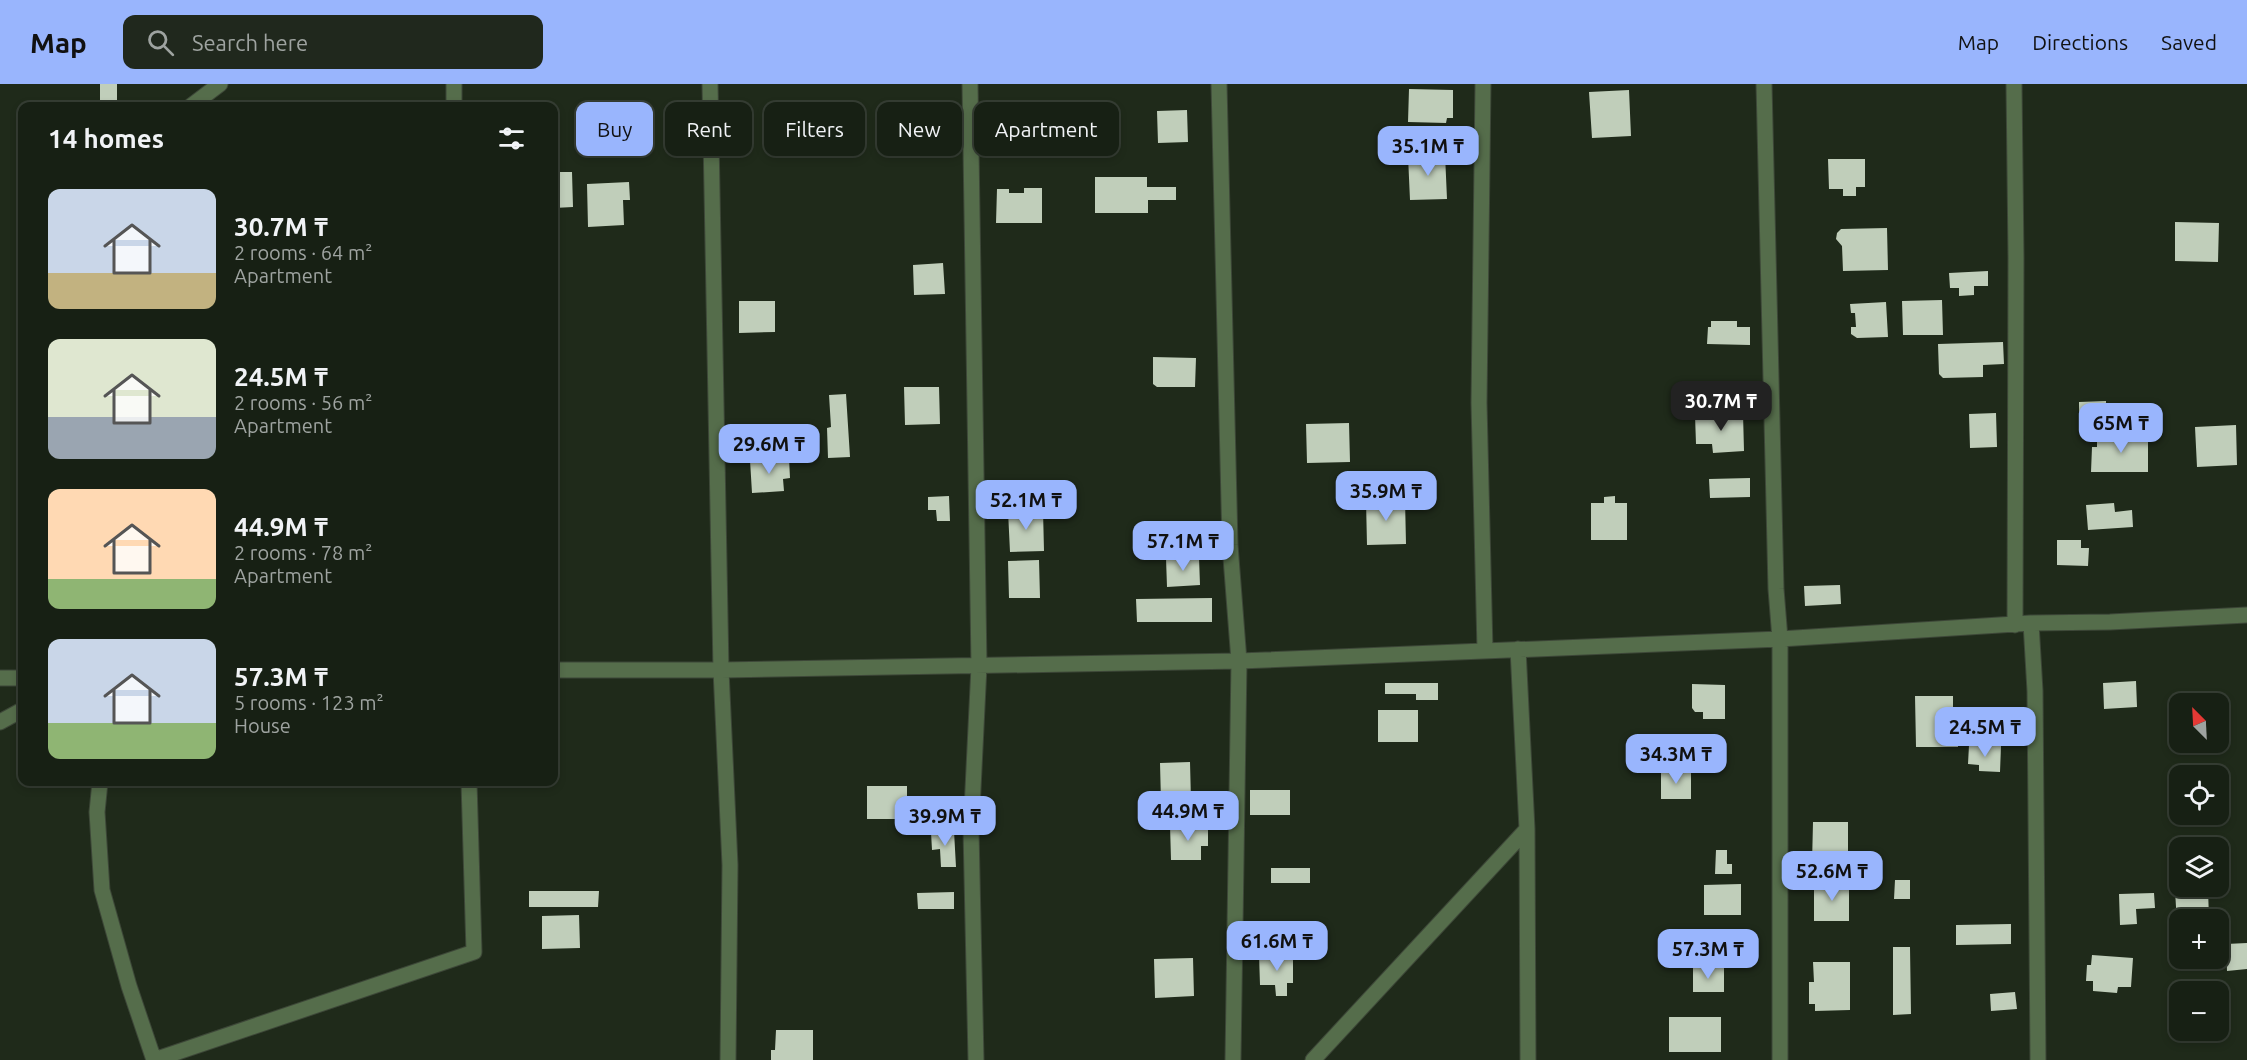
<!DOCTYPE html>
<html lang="en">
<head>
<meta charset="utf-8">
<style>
	body { margin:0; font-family:Ubuntu,sans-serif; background:#20281d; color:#f1f3f6; height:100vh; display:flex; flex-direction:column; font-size:22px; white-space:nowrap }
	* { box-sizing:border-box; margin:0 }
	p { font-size:20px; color:#9ea3a0 }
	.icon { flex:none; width:33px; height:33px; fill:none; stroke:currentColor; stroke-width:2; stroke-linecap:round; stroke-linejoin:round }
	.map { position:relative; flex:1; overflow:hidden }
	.panel { position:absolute; left:18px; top:18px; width:540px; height:684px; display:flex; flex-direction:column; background:#172014; border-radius:12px; box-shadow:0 3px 9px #0003,0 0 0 2px #363e34 }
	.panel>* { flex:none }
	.top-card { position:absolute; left:576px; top:18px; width:570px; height:54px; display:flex; gap:12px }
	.needle { width:39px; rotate:336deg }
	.tools { position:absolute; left:2169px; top:609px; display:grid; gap:12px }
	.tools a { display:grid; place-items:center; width:60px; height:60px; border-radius:12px; background:#172014; box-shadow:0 3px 9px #0003,0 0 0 2px #363e34; font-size:30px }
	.price { position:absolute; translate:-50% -51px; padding:0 14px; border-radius:12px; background:#99b5fd; color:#111; font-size:20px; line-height:39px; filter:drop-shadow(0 2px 3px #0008) }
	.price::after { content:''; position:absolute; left:50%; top:36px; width:18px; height:14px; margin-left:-9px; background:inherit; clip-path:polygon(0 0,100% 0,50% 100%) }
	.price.on { background:#222; color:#fff }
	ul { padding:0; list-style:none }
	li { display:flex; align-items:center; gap:18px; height:150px; padding:0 30px }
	li span { display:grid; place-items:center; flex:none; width:168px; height:120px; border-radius:12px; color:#555 }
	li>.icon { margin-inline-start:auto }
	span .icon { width:72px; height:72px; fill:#fffc; stroke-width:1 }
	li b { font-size:26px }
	h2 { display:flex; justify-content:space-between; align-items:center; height:72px; padding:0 30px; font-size:26px }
	.chip { padding:0 21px; border-radius:12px; background:#172014; box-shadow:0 3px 9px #0003,0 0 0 2px #363e34; font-size:21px; line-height:54px }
	.chip.on { background:#99b5fd; color:#111 }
	header { display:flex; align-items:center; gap:36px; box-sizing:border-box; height:84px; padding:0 30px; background:#99b5fd; color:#111 }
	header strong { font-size:28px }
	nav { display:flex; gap:33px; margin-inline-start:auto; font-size:21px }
	.search { width:420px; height:54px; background:#20281d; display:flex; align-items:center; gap:15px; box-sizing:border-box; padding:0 21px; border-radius:12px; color:#9ea3a0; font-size:22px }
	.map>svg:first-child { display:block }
	.building { fill:#c0ceba }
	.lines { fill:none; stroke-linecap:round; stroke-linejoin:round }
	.minor-casing { stroke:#3d4738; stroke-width:17 }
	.minor { stroke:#556d4b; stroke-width:15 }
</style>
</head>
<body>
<header>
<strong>Map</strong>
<div class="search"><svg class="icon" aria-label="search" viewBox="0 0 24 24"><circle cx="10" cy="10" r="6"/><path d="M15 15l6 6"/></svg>Search here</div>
<nav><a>Map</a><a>Directions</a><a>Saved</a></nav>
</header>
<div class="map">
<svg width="2247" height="976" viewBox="0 0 2247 976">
	<rect width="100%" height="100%" fill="#1f2a1a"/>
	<path class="building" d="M100,0h17v22h-17z
		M1409,5l44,1v28h-6l-1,5 -38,-1z
		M1629,6l2,46 -39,2 -3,-46z
		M1187,26l1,32 -30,1 -1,-32z
		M1445,70l2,45 -37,1 -2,-44z
		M1828,75h37v28h-9v9h-13v-7h-14z
		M554,88h18l1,35 -19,1z
		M1095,93h52v10h29v13h-28v13h-53z
		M629,98l1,18h-7l1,25 -36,2 -1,-43z
		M1024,104h18v35h-46l1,-34h12v4h15z
		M2175,138l44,1 -1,39 -43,-1z
		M1887,144l1,42 -45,1 -1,-25 -6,-7 1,-6 4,-4z
		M943,179l2,31 -31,1 -1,-30z
		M1988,187v15h-14v9l-15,1v-8h-9l-1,-15z
		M1942,216l1,35h-40l-1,-34z
		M739,217h36v31l-36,1z
		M1886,218l2,35 -31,1 -6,-4v-7h5l-1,-14h-4l-1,-9z
		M1711,237h26v6h13v18l-43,-1 1,-17h3z
		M2003,258l1,22 -21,1v12l-40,1 -4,-4 -1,-30z
		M1153,273l43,1 -1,29h-38l-4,-3z
		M904,303h35l1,37 -35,1z
		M846,310l4,63 -22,1 -1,-30 4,-1 -2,-32z
		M2106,317v9l23,-1v19l-43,1v-8h-7v-19z
		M1743,329l1,38 -31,2 -1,-9h-16l-1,-29z
		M1996,329l1,34 -27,1 -1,-34z
		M1349,339l1,39 -43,1 -1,-39z
		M2236,341l1,40 -40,2 -2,-40z
		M2097,352h51v36h-57l1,-25h5z
		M789,374l1,20 -7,1 1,12 -32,2 -2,-33z
		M1750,394v19l-40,1 -1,-19z
		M949,412l1,25h-13l-1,-11h-8v-13z
		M1615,412v7h12v37h-36v-37h13v-6z
		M1405,415l1,45 -39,1 -1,-45z
		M2114,419l1,9 17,-2 1,17 -45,3 -2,-25z
		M1043,426l1,41 -34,1 -2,-41z
		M2057,456h24v8h8l-1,18 -31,-1z
		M1199,473l1,28 -33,2 -1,-29z
		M1039,476l1,38h-31l-1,-37z
		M1840,501l1,19 -36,2 -1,-20z
		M1212,514v24h-75l-1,-23z
		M2136,597l1,26 -33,2 -1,-26z
		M1385,599h53v17h-22v-6h-31z
		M1692,600l33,1v34h-22v-7h-8l-3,-4z
		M1915,612h38v12l5,1v38h-42z
		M1378,626h40v32h-40z
		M1969,661l32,1 -1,26 -21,-1v-6l-11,-1z
		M1190,678l1,39 -30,1 -1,-39z
		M1661,687h30v28h-30z
		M867,702h40v33h-40z
		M1250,706h40v25h-40z
		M1813,738h35v42h-36z
		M1170,741h38v21h-7v14h-30z
		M954,747l2,36h-15l-1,-18 -8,1 -1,-18z
		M1716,766h11v14h5v10h-17z
		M1271,784h39v15h-39z
		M1895,796h15v19h-16z
		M1849,799v38h-35v-37z
		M1741,800v31h-37v-30z
		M2208,804l1,32h-29v4h-3l-2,-34z
		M529,807h70l-1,16h-69z
		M954,808v17h-36l-1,-16z
		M2154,809l1,15 -19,1 1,15 -17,1 -1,-31z
		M579,831l1,33 -38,1v-33z
		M2011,840v20l-55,1v-20z
		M2247,859v26l-20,2 -1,-27z
		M1893,863h17l1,67 -18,1z
		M1259,870h34v29h-6v13h-11l-1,-11h-15z
		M2092,871l41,3 -2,29h-13l-1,6 -24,-2v-10h-7l1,-16h4z
		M1193,874l1,38 -39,2 -1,-39z
		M1813,878h37v48l-35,1v-7h-6v-22h5z
		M1693,883h31v25h-31z
		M2015,908l2,17 -26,2 -1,-17z
		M1669,933h52v35h-52z
		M776,946h37v30h-42v-10h4z"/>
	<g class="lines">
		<g class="minor-casing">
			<path id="minor" d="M454,0v22
				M710,0l11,586 9,195 -2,195
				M970,0l9,582 -8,164 5,230
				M1219,0l11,461 9,116 -6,399
				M1483,0l-4,319 6,247
				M1764,0l12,505 4,50v421
				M2014,0l2,174 -1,367
				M191,22l29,-22
				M2031,539l4,68 3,369
				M1518,565l9,180 1,231
				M554,586h167l518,-9 541,-22 251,-16 79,-1 137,-7
				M0,594h22
				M0,638l22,-12
				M100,698l-3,30 5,78 27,96 25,74
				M154,976l320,-108 -5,-170
				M1313,976l214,-231"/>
		</g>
		<use href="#minor" class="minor"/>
	</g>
</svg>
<div class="tools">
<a><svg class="needle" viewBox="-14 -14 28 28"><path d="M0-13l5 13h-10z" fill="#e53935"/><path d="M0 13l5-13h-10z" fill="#9ea3a0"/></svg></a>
<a><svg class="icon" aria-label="locate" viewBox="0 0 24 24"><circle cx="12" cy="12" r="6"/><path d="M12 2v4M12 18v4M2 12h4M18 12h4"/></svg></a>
<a><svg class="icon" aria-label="layers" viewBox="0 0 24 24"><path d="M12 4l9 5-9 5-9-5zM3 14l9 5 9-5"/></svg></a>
<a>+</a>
<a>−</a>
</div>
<b class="price" style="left:1428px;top:93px">35.1M ₸</b>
<b class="price on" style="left:1721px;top:348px">30.7M ₸</b>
<b class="price" style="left:2121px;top:370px">65M ₸</b>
<b class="price" style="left:769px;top:391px">29.6M ₸</b>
<b class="price" style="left:1386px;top:438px">35.9M ₸</b>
<b class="price" style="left:1026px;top:447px">52.1M ₸</b>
<b class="price" style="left:1183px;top:488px">57.1M ₸</b>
<b class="price" style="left:1985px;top:674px">24.5M ₸</b>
<b class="price" style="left:1676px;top:701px">34.3M ₸</b>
<b class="price" style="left:1188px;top:758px">44.9M ₸</b>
<b class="price" style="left:945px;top:763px">39.9M ₸</b>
<b class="price" style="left:1832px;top:818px">52.6M ₸</b>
<b class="price" style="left:1277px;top:888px">61.6M ₸</b>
<b class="price" style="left:1708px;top:896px">57.3M ₸</b>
<div class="top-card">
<a class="chip on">Buy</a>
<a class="chip">Rent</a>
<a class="chip">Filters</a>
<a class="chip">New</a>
<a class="chip">Apartment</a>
</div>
<section class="panel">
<h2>14 homes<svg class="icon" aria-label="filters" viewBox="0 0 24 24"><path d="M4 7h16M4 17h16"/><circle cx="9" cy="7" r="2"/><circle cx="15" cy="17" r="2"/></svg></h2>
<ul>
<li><span style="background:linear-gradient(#c9d6e8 70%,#c2b280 0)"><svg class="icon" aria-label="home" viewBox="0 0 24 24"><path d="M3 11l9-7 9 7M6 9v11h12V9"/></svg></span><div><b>30.7M ₸</b><p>2 rooms · 64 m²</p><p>Apartment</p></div></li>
<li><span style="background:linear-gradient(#dfe7d0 65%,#9aa5b1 0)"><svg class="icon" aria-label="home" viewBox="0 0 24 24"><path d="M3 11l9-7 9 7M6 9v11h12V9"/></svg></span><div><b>24.5M ₸</b><p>2 rooms · 56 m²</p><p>Apartment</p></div></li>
<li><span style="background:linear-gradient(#ffd9b3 75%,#8fb573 0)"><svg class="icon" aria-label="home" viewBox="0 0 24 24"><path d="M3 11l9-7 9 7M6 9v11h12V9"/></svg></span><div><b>44.9M ₸</b><p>2 rooms · 78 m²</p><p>Apartment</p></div></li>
<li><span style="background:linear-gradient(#c9d6e8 70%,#8fb573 0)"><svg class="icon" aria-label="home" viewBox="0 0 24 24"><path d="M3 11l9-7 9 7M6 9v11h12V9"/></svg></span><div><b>57.3M ₸</b><p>5 rooms · 123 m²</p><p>House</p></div></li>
</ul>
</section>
</div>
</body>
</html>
